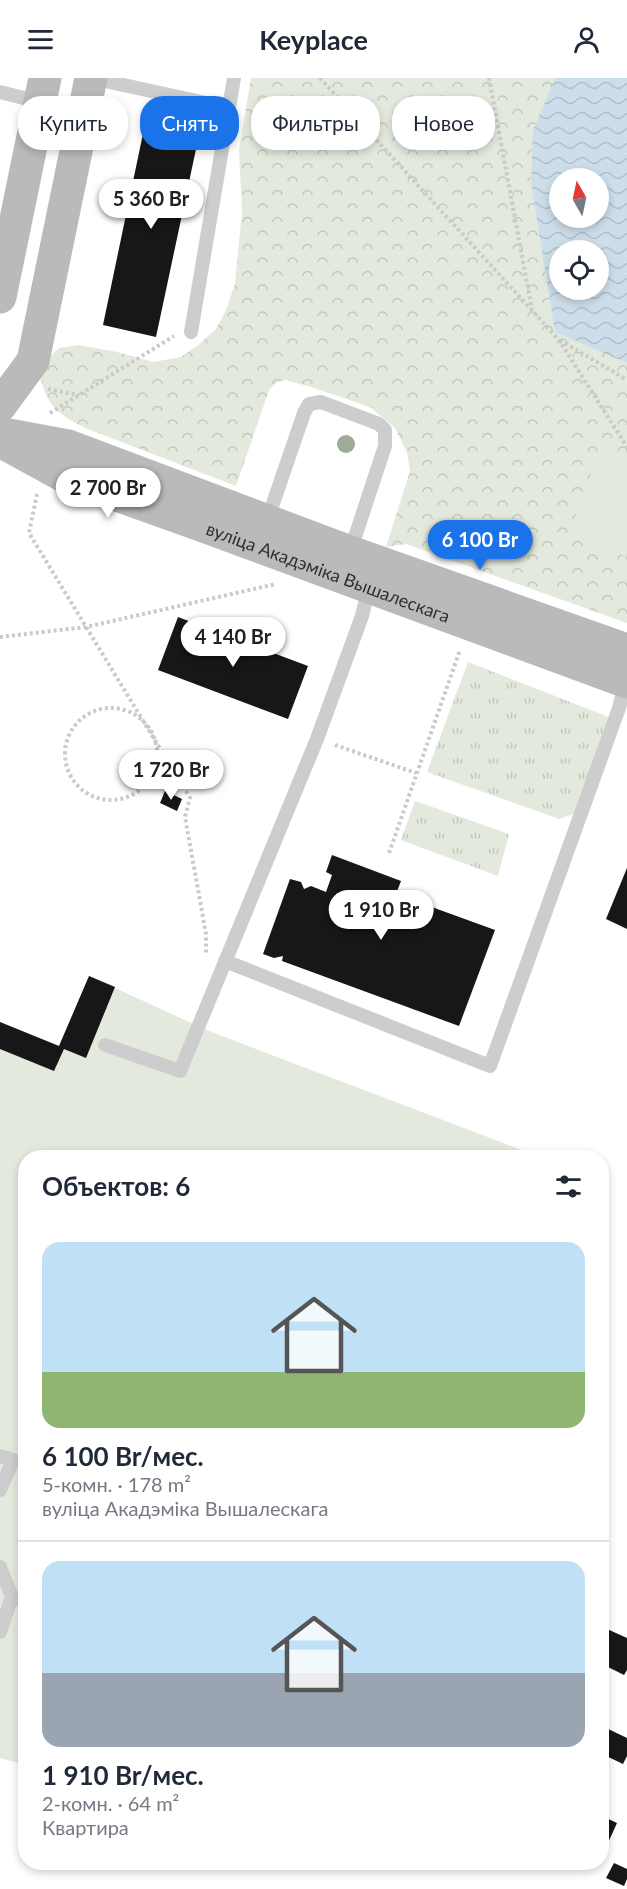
<!DOCTYPE html>
<html lang="ru">
<head>
<meta charset="utf-8">
<style>
	body { margin:0; font-family:Lato,sans-serif; background:#f2f2f3; color:#1f2937; height:100vh; display:flex; flex-direction:column; font-size:22px; white-space:nowrap }
	* { box-sizing:border-box; margin:0 }
	p { font-size:20px; color:#747a83 }
	.icon { flex:none; width:33px; height:33px; fill:none; stroke:currentColor; stroke-width:2; stroke-linecap:round; stroke-linejoin:round }
	.map { position:relative; flex:1; overflow:hidden }
	.details { position:absolute; left:18px; top:1072px; width:591px; height:720px; display:flex; flex-direction:column; background:#fff; border-radius:24px; box-shadow:0 3px 9px #0003 }
	.details>* { flex:none }
	.banner { position:absolute; left:18px; top:18px; width:591px; height:54px; display:flex; gap:12px }
	.needle { width:39px; rotate:351deg }
	.fabs { position:absolute; left:549px; top:90px; display:grid; gap:12px }
	.fabs a { display:grid; place-items:center; width:60px; height:60px; border-radius:50%; background:#fff; box-shadow:0 3px 9px #0003; font-size:30px }
	.price { position:absolute; translate:-50% -51px; padding:0 14px; border-radius:21px; background:#fff; color:#222; font-size:20px; line-height:39px; filter:drop-shadow(0 2px 3px #0008) }
	.price::after { content:''; position:absolute; left:50%; top:36px; width:18px; height:14px; margin-left:-9px; background:inherit; clip-path:polygon(0 0,100% 0,50% 100%) }
	.price.selected { background:#1a73e8; color:#fff }
	ul { padding:0; list-style:none }
	li { display:grid; align-content:center; gap:12px; height:318px; padding:0 24px }
	li+li { border-top:2px solid #e0e1e3 }
	li span { display:grid; place-items:center; height:186px; border-radius:18px; color:#555 }
	li>.icon { margin-inline-start:auto }
	span .icon { width:108px; height:108px; fill:#fffc; stroke-width:1 }
	li b { font-size:26px }
	h2 { display:flex; justify-content:space-between; align-items:center; height:72px; padding:0 24px; font-size:26px }
	.tag { padding:0 21px; border-radius:24px; background:#fff; box-shadow:0 3px 9px #0003; font-size:21px; line-height:54px }
	.tag.selected { background:#1a73e8; color:#fff }
	header { display:flex; justify-content:space-between; align-items:center; height:78px; padding:0 24px; background:#fff; font-size:27px; font-weight:700 }
	.map>svg:first-child { display:block }
	.grass { fill:url(#grass-tufts) }
	.park { fill:url(#park-crowns); fill-rule:evenodd }
	.pitch { fill:#e3e9dd }
	.water { fill:url(#water-waves); fill-rule:evenodd }
	.building { fill:#171717 }
	.lines { fill:none; stroke-linecap:round; stroke-linejoin:round }
	.path { stroke:#cacaca; stroke-width:4; stroke-dasharray:3 3; stroke-linecap:butt }
	.lane { stroke:#cdcdcd; stroke-width:14 }
	.secondary { stroke:#bababa; stroke-width:33 }
	.tree { fill:#a0ad96 }
	.labels { text-anchor:middle; dominant-baseline:central; stroke-width:6; stroke-linejoin:round; paint-order:stroke }
	.street-label { font-size:18px; fill:#303030; stroke:#fff }
</style>
</head>
<body>
<header><svg class="icon" aria-label="menu" viewBox="0 0 24 24"><path d="M4 6h16M4 12h16M4 18h16"/></svg>Keyplace<svg class="icon" aria-label="person" viewBox="0 0 24 24"><circle cx="12" cy="8" r="4"/><path d="M4 21q1-7 8-7t8 7"/></svg></header>
<div class="map">
<svg width="627" height="1811" viewBox="0 0 627 1811">
	<defs>
		<pattern id="grass-tufts" width="24" height="20" patternUnits="userSpaceOnUse" patternTransform="scale(1.5)"><rect width="24" height="20" fill="#e3e9dd"/><path d="M3 7l-1-3M5 7V3M7 7l1-3M15 17l-1-3M17 17v-4M19 17l1-3" fill="none" stroke="#c3c8be"/></pattern>
		<pattern id="park-crowns" width="20" height="18" patternUnits="userSpaceOnUse" patternTransform="scale(1.5)"><rect width="20" height="18" fill="#e3e9dd"/><path d="M2 6a3 3 0 1 1 6 0M12 15a3 3 0 1 1 6 0" fill="none" stroke="#c3c8be"/></pattern>
		<pattern id="water-waves" width="16" height="10" patternUnits="userSpaceOnUse" patternTransform="scale(1.5)"><rect width="16" height="10" fill="#cddeeb"/><path d="M0 5q4-4 8 0t8 0" fill="none" stroke="#b0bfca"/></pattern>
	</defs>
	<rect width="100%" height="100%" fill="#fff"/>
	<path class="grass" d="M468,584l151,59 -35,89 -25,9 -132,-47z
		M415,723l94,33 -11,42 -97,-36z"/>
	<path class="park" d="M251,0h376v545l-221,-79 -20,3 24,-76 -3,-19 -12,-24 -25,-21 -59,-20 -25,-7 -9,2 -8,8 -33,96 -151,-58c-28,-15 -36,-20 -45,-51l7,-18 12,-11 19,-3 39,7 36,10 28,-5 17,-12 18,-16 11,-21 8,-25 7,-71 -3,-62zM560,100h38v40h-38zM560,172h38v40h-38z"/>
	<path class="pitch" d="M600,369l27,10v100l-58,-21z
		M89,898l120,55 323,123 -2,4h-504l-1,607 -25,-7v-736l59,24z"/>
	<path class="water" d="M555,0h72v285l-72,-31 -24,-149 2,-53zM560,100h38v40h-38zM560,172h38v40h-38z"/>
	<path class="building" d="M145,46l54,11 -43,202 -53,-12z
		M178,539l130,49 -20,53 -130,-49z
		M165,713l17,8 -5,12 -17,-8z
		M332,777l69,26 -5,13 99,36 -36,96 -177,-65 1,-5 -9,2 -11,-4 27,-75 11,3 3,7 7,-3 15,6 6,-17 -6,-3z
		M627,790v61l-21,-10z
		M89,898l26,11 -29,71 -22,-9 -10,22 -54,-22v-27l59,24z
		M607,1551l20,9v32l-3,5 -22,-11v-23z
		M602,1648l25,12v18l-4,8 -21,-10z
		M602,1738l15,7 -10,22 -5,-3z
		M614,1785l13,6v10l-3,7 -18,-8z"/>
	<g class="lines">
		<path class="path" d="M320,0l239,262 68,107
			M489,0l43,232
			M560,262l67,40
			M48,311l31,6
			M50,335l124,-77
			M37,416l-8,39 161,265 -5,19 21,117v19
			M0,559l86,-10 190,-43
			M65 676a46 46 0 1 1 92 0a46 46 0 1 1-92 0Z
			M335,667l81,28
			M389,775l71,-203"/>
		<path class="lane" d="M91,0l138,30
			M0,14l40,10
			M191,254l43,-254
			M267,443l37,-108 5,-9 12,-2 58,22 6,6v16l-35,106
			M225,883l265,105 129,-358 7,-27
			M105,967l75,26 137,-332 45,-123 7,-29
			M0,1378l13,4 -13,30
			M0,1489l12,30
			M0,1554l12,-35 14,4"/>
		<g class="secondary">
			<path d="M0,219l45,-219"/>
			<path d="M0,328l33,-45 58,-283"/>
			<path d="M9,357l59,11 282,106 277,98"/>
			<path id="s1" d="M0,363l64,35 142,51 421,155"/>
		</g>
	</g>
	<circle class="tree" cx="346" cy="366" r="9"/>
	<g class="labels">
		<g class="street-label">
			<text stroke="none"><textPath href="#s1" startOffset="354">вуліца Акадэміка Вышалескага</textPath></text>
		</g>
	</g>
</svg>
<div class="fabs">
<a><svg class="needle" viewBox="-14 -14 28 28"><path d="M0-13l5 13h-10z" fill="#e53935"/><path d="M0 13l5-13h-10z" fill="#747a83"/></svg></a>
<a><svg class="icon" aria-label="locate" viewBox="0 0 24 24"><circle cx="12" cy="12" r="6"/><path d="M12 2v4M12 18v4M2 12h4M18 12h4"/></svg></a>
</div>
<b class="price" style="left:151px;top:152px">5 360 Br</b>
<b class="price" style="left:108px;top:441px">2 700 Br</b>
<b class="price selected" style="left:480px;top:493px">6 100 Br</b>
<b class="price" style="left:233px;top:590px">4 140 Br</b>
<b class="price" style="left:171px;top:723px">1 720 Br</b>
<b class="price" style="left:381px;top:863px">1 910 Br</b>
<div class="banner">
<a class="tag">Купить</a>
<a class="tag selected">Снять</a>
<a class="tag">Фильтры</a>
<a class="tag">Новое</a>
</div>
<section class="details">
<h2>Объектов: 6<svg class="icon" aria-label="filters" viewBox="0 0 24 24"><path d="M4 7h16M4 17h16"/><circle cx="9" cy="7" r="2"/><circle cx="15" cy="17" r="2"/></svg></h2>
<ul>
<li><span style="background:linear-gradient(#bfe0f5 70%,#8fb573 0)"><svg class="icon" aria-label="home" viewBox="0 0 24 24"><path d="M3 11l9-7 9 7M6 9v11h12V9"/></svg></span><div><b>6 100 Br/мес.</b><p>5-комн. · 178 m²</p><p>вуліца Акадэміка Вышалескага</p></div></li>
<li><span style="background:linear-gradient(#bfe0f5 60%,#9aa5b1 0)"><svg class="icon" aria-label="home" viewBox="0 0 24 24"><path d="M3 11l9-7 9 7M6 9v11h12V9"/></svg></span><div><b>1 910 Br/мес.</b><p>2-комн. · 64 m²</p><p>Квартира</p></div></li>
</ul>
</section>
</div>
</body>
</html>
